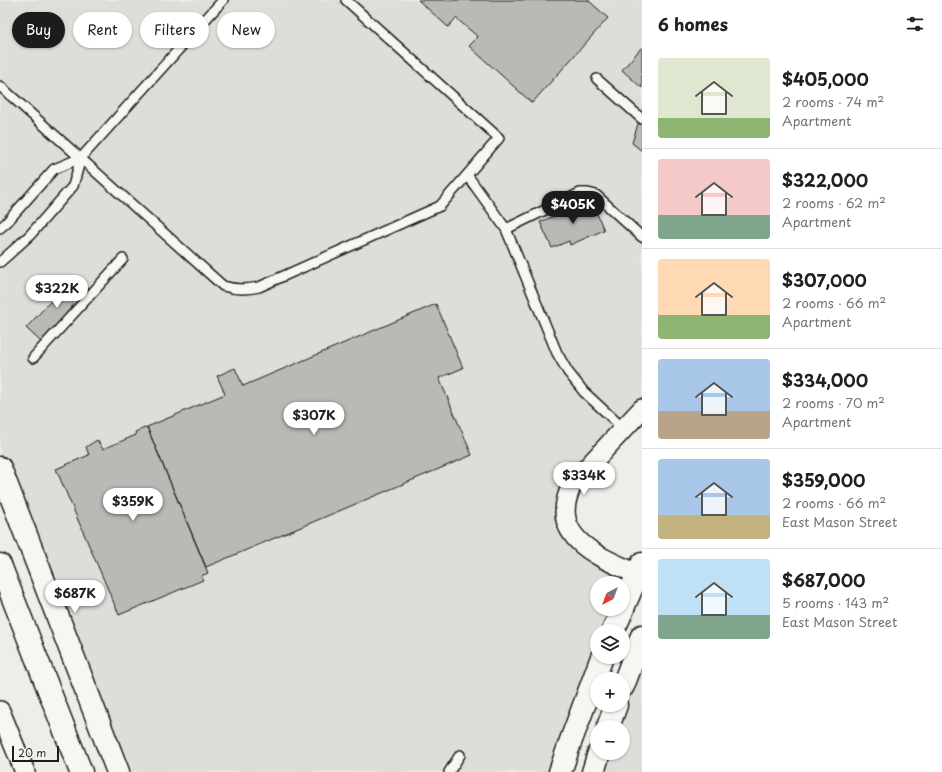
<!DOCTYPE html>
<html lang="en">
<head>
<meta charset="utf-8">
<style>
	body { margin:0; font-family:"Playpen Sans",sans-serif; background:#f2f2f2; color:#202124; height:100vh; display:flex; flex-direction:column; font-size:15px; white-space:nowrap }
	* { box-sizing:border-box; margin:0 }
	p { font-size:13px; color:#757577 }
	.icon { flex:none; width:22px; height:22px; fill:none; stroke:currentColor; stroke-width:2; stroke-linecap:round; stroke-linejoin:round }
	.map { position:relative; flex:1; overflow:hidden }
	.sheet { display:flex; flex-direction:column; background:#fff; width:300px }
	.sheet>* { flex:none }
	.guide { position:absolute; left:12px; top:12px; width:380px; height:36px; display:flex; gap:8px }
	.needle { width:26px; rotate:221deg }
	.controls { position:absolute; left:590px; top:576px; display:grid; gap:8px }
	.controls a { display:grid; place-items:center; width:40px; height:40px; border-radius:50%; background:#fff; box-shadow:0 1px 3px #0004; font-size:20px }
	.scale { position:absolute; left:12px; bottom:10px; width:47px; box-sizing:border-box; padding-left:4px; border:2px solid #1c1c1c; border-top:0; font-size:11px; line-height:14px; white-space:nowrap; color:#1c1c1c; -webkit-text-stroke:3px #f6f6f2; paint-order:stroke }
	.price { position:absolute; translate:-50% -34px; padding:0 9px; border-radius:14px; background:#fff; color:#222; font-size:13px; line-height:26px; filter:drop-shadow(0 1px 2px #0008) }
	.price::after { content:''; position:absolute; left:50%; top:24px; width:12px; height:9px; margin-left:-6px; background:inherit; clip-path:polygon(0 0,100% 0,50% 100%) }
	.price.on { background:#1c1c1c; color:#fff }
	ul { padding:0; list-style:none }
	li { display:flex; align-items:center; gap:12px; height:100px; padding:0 16px }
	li+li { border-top:1px solid #e0e0e0 }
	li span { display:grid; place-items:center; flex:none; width:112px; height:80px; border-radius:4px; color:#555 }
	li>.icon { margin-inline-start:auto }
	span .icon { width:48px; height:48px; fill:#fffc; stroke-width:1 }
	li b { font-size:17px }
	h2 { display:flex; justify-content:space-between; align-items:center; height:48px; padding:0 16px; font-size:17px }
	.tag { padding:0 14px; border-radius:18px; background:#fff; box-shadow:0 1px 3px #0004; font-size:14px; line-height:36px }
	.tag.on { background:#1c1c1c; color:#fff }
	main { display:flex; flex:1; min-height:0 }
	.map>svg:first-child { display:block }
	.built { fill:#ddddda }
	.building { fill:#b9b9b6; stroke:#1c1c1c }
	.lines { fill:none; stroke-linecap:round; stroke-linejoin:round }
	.lane-casing { stroke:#1c1c1c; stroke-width:12 }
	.street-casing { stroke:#1c1c1c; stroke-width:22 }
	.secondary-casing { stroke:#1c1c1c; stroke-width:25 }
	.primary-casing { stroke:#1c1c1c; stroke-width:25 }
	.lane { stroke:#f6f6f2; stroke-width:9 }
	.street { stroke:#f6f6f2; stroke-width:19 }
	.secondary { stroke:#f6f6f2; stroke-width:22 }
	.primary { stroke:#f6f6f2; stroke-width:22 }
</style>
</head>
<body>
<main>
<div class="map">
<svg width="642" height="772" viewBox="0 0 642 772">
	<rect width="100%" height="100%" fill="#edede9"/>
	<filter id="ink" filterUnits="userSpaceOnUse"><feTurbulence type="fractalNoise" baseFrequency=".025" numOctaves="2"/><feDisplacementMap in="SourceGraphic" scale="8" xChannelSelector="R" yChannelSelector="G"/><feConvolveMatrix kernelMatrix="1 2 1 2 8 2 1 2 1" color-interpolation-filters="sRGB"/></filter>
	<g filter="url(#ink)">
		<path class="built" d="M0,0h642v409l-69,74 -4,45 69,46 -15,9h-26v26h26l-10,22h-16v26l-37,115h-442l-118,-304z
			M642,636v136h-49l6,-19h24v-26h-15l15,-22v-19z"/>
		<path class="building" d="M418,0h170l20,18 -76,85 -63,-57 9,-9 -22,-19 -8,9z
			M642,47v41l-20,-18z
			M642,111v40l-10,-8z
			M591,200l13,30 -34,15 -1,-4 -17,7 -12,-26 24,-10 -2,-5 10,-4 2,4z
			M74,276l14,13 -47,53 -15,-14z
			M436,304l27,64 -24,10 33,77 -266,112 -59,-140 78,-33 -8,-18 18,-8 8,18z
			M147,427l61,146 -7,3 2,4 -84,35 -63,-146 33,-14 -3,-8 11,-7 6,9 33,-14 -1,-3z"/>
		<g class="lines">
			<g class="lane-casing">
				<path id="lane" d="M346,0l153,138 -32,37 39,54 51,124 11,19 16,20 40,37
					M597,79l45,40
					M0,86l223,200c13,4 23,4 36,1l181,-81 27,-31
					M0,228l6,-5 48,-54 27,-11 142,-158
					M506,229l74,-36h8l8,2 46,42
					M0,262l8,-7 22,-20 43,-49 8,-28
					M33,358l90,-99
					M449,772l11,-17"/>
			</g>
			<g class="street-casing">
				<path id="street" d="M642,409l-69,74c-29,56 29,75 69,93
					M0,711l25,61"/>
			</g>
			<g class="secondary-casing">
				<path id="secondary" d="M0,468l118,304
					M0,565l81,207"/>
			</g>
			<g class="primary-casing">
				<path id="primary" d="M623,608l19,-44
					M613,631l10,-22
					M623,686l19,-50
					M608,727l8,-22
					M560,772l10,-29 32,-86
					M593,772l6,-19"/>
			</g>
			<use href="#lane" class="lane"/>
			<use href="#street" class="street"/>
			<use href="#secondary" class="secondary"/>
			<use href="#primary" class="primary"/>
		</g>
	</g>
</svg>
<div class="controls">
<a><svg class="needle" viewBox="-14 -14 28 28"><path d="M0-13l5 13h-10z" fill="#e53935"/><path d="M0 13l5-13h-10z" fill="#757577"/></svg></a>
<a><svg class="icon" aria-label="layers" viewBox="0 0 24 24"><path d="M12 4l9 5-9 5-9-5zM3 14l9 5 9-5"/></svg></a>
<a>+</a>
<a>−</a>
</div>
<div class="scale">20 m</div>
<b class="price on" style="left:573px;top:225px">$405K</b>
<b class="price" style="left:57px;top:309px">$322K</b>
<b class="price" style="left:314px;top:436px">$307K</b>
<b class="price" style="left:584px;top:496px">$334K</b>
<b class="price" style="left:133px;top:522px">$359K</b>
<b class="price" style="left:75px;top:614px">$687K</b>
<div class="guide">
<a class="tag on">Buy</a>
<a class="tag">Rent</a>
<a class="tag">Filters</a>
<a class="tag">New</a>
</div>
</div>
<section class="sheet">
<h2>6 homes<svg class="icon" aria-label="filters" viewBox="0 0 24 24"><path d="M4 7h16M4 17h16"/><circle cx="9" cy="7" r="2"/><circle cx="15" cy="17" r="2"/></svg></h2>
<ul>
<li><span style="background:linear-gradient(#dfe7d0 75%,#8fb573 0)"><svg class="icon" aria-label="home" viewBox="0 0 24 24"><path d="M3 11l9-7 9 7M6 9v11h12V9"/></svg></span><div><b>$405,000</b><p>2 rooms · 74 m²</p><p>Apartment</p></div></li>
<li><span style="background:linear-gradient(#f6c9c9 70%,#7fa58c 0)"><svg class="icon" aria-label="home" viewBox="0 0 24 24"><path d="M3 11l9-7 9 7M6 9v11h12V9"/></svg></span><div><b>$322,000</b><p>2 rooms · 62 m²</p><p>Apartment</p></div></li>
<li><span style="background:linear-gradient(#ffd9b3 70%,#8fb573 0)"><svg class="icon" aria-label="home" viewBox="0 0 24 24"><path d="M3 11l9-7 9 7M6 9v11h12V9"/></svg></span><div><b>$307,000</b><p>2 rooms · 66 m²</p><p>Apartment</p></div></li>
<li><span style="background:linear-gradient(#a9c7e8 65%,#b9a48a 0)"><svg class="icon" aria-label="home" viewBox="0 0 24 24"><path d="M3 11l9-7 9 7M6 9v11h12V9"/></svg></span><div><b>$334,000</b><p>2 rooms · 70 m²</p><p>Apartment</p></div></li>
<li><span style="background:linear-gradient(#a9c7e8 70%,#c2b280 0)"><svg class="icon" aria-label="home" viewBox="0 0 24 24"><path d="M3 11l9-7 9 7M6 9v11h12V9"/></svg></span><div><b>$359,000</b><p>2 rooms · 66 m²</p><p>East Mason Street</p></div></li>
<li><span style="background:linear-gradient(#bfe0f5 70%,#7fa58c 0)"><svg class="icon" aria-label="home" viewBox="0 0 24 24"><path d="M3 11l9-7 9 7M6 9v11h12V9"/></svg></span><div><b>$687,000</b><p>5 rooms · 143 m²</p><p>East Mason Street</p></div></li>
</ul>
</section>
</main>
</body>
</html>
